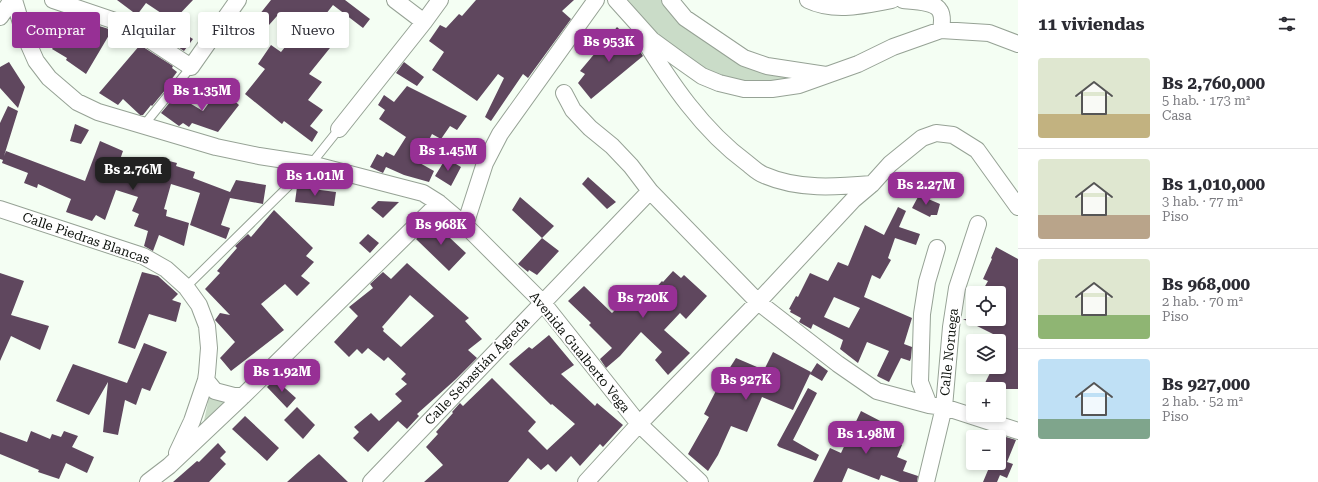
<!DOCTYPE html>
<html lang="es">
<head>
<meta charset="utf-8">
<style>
	body { margin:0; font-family:"Roboto Serif",serif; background:#f7f7f7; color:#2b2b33; height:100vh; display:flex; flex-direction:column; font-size:15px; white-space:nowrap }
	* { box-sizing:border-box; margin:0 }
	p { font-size:13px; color:#7c7c81 }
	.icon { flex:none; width:22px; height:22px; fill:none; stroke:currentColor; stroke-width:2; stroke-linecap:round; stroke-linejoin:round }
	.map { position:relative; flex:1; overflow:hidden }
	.side { display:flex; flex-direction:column; background:#fff; width:300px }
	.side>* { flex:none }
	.hud { position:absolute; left:12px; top:12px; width:380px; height:36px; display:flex; gap:8px }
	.fabs { position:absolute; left:966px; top:286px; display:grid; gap:8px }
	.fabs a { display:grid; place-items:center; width:40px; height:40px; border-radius:4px; background:#fff; box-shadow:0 2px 6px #0003; font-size:20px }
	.price { position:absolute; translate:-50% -34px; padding:0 9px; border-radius:8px; background:#973095; color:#fff; font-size:13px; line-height:26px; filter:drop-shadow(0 1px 2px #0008) }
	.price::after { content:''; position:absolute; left:50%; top:24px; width:12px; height:9px; margin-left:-6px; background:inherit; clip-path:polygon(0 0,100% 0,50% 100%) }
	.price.selected { background:#222; color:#fff }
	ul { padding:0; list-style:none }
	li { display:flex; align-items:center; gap:12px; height:100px; padding:0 20px }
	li+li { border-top:1px solid #e1e1e2 }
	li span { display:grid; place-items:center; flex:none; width:112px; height:80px; border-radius:4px; color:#555 }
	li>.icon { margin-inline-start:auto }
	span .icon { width:48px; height:48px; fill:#fffc; stroke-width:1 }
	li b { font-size:17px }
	h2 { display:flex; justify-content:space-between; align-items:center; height:48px; padding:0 20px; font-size:17px }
	.tag { padding:0 14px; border-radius:4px; background:#fff; box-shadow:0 2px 6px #0003; font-size:14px; line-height:36px }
	.tag.selected { background:#973095; color:#fff }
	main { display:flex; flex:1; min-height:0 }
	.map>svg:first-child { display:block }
	.green { fill:#cadcc8 }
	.building { fill:#5f475e; fill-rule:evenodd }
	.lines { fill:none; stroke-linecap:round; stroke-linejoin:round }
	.lane-casing { stroke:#96a295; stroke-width:10 }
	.street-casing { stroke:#96a295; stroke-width:18 }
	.lane { stroke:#fff; stroke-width:8 }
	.street { stroke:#fff; stroke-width:16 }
	.labels { text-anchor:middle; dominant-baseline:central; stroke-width:4; stroke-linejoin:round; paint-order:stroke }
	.street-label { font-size:13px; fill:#0e120d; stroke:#fff }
</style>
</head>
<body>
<main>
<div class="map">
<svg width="1018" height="482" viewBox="0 0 1018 482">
	<rect width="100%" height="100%" fill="#f4fef3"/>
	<path class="green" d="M628,0h34l27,28 121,47 -27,8 -53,-2 -27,-12 -54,-41z
		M210,393l17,9 -24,23z"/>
	<path class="building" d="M117,0h76l-20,21 -27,-18 -9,12z
		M271,0h74l25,19 -7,9 -30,-23 -15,19 20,14 -29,36 13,8 -14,18 15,10 -13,16 8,6 -6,10 -28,-21 -2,3 -37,-30 20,-25 -7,-5 13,-19 10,7 17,-21 -21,-15 -16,18 -10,-9z
		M476,0h98l-12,11 9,8 -43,59 -5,-4 -32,47 -6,-4 19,-39 -6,-4 -21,27 -45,-31 12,-18 -15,-11 11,-16 6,3 13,-14 3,2z
		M72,21l20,13 4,-9 16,5 -26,44 -20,-14 1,-2 -15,-9z
		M169,24l24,15 -9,12 -23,-15z
		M617,27l19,18 7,11 -52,43 -13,-16 7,-9 -5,-3z
		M140,45l33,21 -1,2 5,4 -12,16 1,1 -14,17 -1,-1 -8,10h-3l-17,-16 -5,6 -19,-12z
		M9,62l16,25 -7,21 -18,-20v-21z
		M404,62l20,15 -7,9 -21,-13z
		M407,86l60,30 -10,14 -7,-4 -9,13 -9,-5 -14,28 16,9 -5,11 -25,-7 -18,-8 -3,6 -13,-6 7,-13 6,3 3,-5 8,4 12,-19 -27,-18 6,-9 -7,-5 6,-10 10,7z
		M220,88l19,17 -21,27 -26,-9 -3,4 -6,-4 -4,3 -18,-13 15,-18 27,16z
		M8,106l10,5 -14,45 2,-5 79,30 15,-40 23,10 -9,26 22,6 4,-11 20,6 5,-18 12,3 -1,3 19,6 -2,6 37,14 6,-12 30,5 -3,19 -33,-6 -9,27 9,3 -4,11 -36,-14 10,-32 -29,-9 -7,25 3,1 -1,6 23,7 -5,23 -25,-11 -6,16 -9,-5 4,-15 -14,-5 5,-12 -7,-3 6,-14 -22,-7 -11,30 -9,-5 -4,6 -26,-9 5,-13 -33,-15 -1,4 -13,-5 4,-10 -26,-10 1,-3 -3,-1v-36z
		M75,124l14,6 -8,14 -11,-3z
		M446,158l15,9 -10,19 -16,-10z
		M588,177l28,25 -9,7 -25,-25z
		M297,187l39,5 -2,14 -39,-4z
		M919,195l21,9 -3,11h-6l-1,2 -18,-9z
		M520,197l34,29 -12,12 -30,-28z
		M378,201l21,1 -16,16 -12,-10z
		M898,207l8,4 -7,16 21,7 -4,11 -21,-7 -7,20 3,2 -11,19 -8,-4 -8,22 48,21 -8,26 8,3 -1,11 -1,3 -9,-3 -12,24 -12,-6 12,-25 -22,-9 -9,21 -18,-14 3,-9 -30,-16 -2,5 -12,-7 2,-4 -11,-6 1,-2 -2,-1 7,-13 2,1 12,-24 18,8 10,-19 10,4 17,-41 19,10zM834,297l26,11 -11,20 -25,-11z
		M274,210l39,38 -7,8 8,6 -13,14 9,7 -13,13 -12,-12 -24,20 23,26 -53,41 -11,-13 15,-16 -20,-22 5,-7 10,2 -25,-26 15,-16 -3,-2 20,-23 -2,-2 13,-12 3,3z
		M433,222l33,31 -17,18 -33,-32z
		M368,234l11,9 -9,10 -11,-10z
		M542,238l17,13 -22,24 -8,-5 -1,2 -10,-8z
		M996,247l22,12v130h-36l11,-22h6v-30l-36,-18h36v-26h-18l7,-12 -5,-2 9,-20 -1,-1z
		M407,263l62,55 -4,3 17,18 -14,11 9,8 -21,21 -39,35 2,2 -12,13 -9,-8 -30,31 -15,-14 6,-6 -5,-5 17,-14 8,8 23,-20 -7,-7 12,-10 -6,-5 5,-5 -18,-17 -4,4 -16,-13 -6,6 -5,-5 -8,8 -15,-15 24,-26 -9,-9 24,-19 -3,-4 13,-12 8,7zM410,295l24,21 -33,31 -18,-16 1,-2 -2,-2z
		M673,271l8,7 3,-3 23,21 -21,23 -6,-6 -16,17 26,23 -22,22 -13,-15 7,-8 -21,-20 -21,24 -14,12 -6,-9 12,-11 -23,-23 2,-2 -23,-22 16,-15 28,27 13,-13 10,10 27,-29 1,1z
		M142,272l16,4 20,18 -6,6 9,3 -5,19 -27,-8 -14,35 -17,-6z
		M0,273l24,8 -13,34 38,11 -9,24 -29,-14 -11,25z
		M549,335l25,30 -13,9 34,32 2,-3 26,22 -20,22 -3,-3 -20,22 -9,-10 -15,16 -8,-8 -7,6 -13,-12 -20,24h-84l19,-17 -17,-18 12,-13 -2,-2 17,-19 -1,-1 8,-9 3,3 29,-28 44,44 -8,9 19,19 28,-26 -23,-20 -1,1 -42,-41 20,-17 3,2z
		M144,343l23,9 -17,39 -8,-3 -6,17 -11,-5 -7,35 -15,-3 5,-50 -19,33 -33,-14 17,-37 54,19z
		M773,352l38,20 -18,38 -31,-13 -15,35 -16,-6 -13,29 -10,16 -20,-17 21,-37 -5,-3 16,-31 16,-25 28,12z
		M817,363l11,8 -6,10 -12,-7z
		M275,379l21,19 -9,10 -20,-21z
		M808,388l9,5 -24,47 26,15 -3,6 -37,-14 -2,-2z
		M297,407l18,18 -12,14 -19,-19z
		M861,411l27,14 -5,12 19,8 -5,12 10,4 -4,10 15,5 -1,6h-17l-19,-7 -2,5 -31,-12 -6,14h-29l17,-34 11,5z
		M245,416l34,32 -12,13 -35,-32z
		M31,431l19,8 2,-5 9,3 3,-6 14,5 -6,11 22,10 -7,16 -21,-10 -7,16 -21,-7 1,-2 -39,-16v-22l27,10z
		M1006,437l10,3 -9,22 6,2 -6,14 -7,-3 -3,7h-14l8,-19h8v-10z
		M218,443l8,9 -6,6 6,6 -17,18h-36l24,-21 2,1z
		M319,454l29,28h-61l21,-19z"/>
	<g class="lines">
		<g class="lane-casing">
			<path id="lane" d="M144,125l47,-58
				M186,287l125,-123 28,-35"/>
		</g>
		<g class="street-casing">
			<path id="street" d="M14,0l11,36 11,25 13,17 28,24 21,10 118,35 43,9 52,8 112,29 16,10 26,22 78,78 96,121 61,58
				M53,0l74,25 64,42 47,-67
				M395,0l29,22
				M616,0l36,40 26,19 24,17 17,7 25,6h28l27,-4 59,-21 35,-17 48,-17 48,3 29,11
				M670,0l15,18 59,40 23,8 59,9
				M808,0c27,13 57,5 84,0
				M903,0c9,1 32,1 37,11 3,5 2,13 1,19
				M0,17l12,-17
				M641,35c29,47 61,95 106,128 5,4 11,10 17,12 34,15 72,12 108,9
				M564,93l9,17 17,18 22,18 19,20 19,25 108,111 80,62 39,27 52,14 15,2 74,24
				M339,129l85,-107 16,-22
				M0,209l143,47 23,13 20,18 13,18 8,21 2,22 -2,25 -1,7 -14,41 -15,32
				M465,225l20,-62 15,-29 96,-134
				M206,380l9,11 19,5h9
				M929,405l-9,-23 2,-68 5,-32 10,-34
				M148,482l21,-16 74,-70 196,-193
				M371,482l279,-291
				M586,482l53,-58 119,-122 95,-102 19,-16 18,-20 32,-26 14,-5 17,2 24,15 41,57
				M926,482l18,-75 7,-80 6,-39 21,-64"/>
		</g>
		<use href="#lane" class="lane"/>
		<use href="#street" class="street"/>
	</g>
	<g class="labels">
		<g class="street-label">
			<text transform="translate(86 238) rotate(19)">Calle Piedras Blancas</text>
			<text transform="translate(580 352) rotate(51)">Avenida Gualberto Vega</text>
			<text transform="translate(949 352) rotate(-84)">Calle Noruega</text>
			<text transform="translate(477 371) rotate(-46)">Calle Sebastián Ágreda</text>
		</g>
	</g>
</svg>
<div class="fabs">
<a><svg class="icon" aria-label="locate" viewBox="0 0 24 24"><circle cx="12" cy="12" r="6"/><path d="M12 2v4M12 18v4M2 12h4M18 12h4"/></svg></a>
<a><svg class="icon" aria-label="layers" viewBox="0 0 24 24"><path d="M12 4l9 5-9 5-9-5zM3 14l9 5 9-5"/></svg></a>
<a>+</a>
<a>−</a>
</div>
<b class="price" style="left:609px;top:63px">Bs 953K</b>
<b class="price" style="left:202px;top:112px">Bs 1.35M</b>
<b class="price" style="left:448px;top:172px">Bs 1.45M</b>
<b class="price selected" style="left:133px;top:191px">Bs 2.76M</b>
<b class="price" style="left:315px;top:197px">Bs 1.01M</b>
<b class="price" style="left:926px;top:206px">Bs 2.27M</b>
<b class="price" style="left:441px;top:246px">Bs 968K</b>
<b class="price" style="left:643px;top:319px">Bs 720K</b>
<b class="price" style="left:282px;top:393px">Bs 1.92M</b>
<b class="price" style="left:746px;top:401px">Bs 927K</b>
<b class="price" style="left:866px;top:455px">Bs 1.98M</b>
<div class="hud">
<a class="tag selected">Comprar</a>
<a class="tag">Alquilar</a>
<a class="tag">Filtros</a>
<a class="tag">Nuevo</a>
</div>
</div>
<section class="side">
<h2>11 viviendas<svg class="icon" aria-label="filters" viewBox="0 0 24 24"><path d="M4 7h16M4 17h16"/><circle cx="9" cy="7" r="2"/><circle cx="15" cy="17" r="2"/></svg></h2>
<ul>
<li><span style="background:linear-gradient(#dfe7d0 70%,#c2b280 0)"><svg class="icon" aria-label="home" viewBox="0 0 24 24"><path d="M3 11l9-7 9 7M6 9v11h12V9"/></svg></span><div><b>Bs 2,760,000</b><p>5 hab. · 173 m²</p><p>Casa</p></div></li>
<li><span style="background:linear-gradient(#dfe7d0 70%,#b9a48a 0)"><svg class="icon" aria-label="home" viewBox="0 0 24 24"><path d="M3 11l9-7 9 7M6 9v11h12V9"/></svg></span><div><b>Bs 1,010,000</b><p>3 hab. · 77 m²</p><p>Piso</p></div></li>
<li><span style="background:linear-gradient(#dfe7d0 70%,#8fb573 0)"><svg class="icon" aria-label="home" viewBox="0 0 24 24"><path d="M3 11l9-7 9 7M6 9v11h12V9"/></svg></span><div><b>Bs 968,000</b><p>2 hab. · 70 m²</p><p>Piso</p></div></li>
<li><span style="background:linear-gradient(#bfe0f5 75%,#7fa58c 0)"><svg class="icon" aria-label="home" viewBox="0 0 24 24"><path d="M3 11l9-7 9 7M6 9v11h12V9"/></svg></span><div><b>Bs 927,000</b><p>2 hab. · 52 m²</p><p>Piso</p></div></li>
</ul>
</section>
</main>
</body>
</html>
